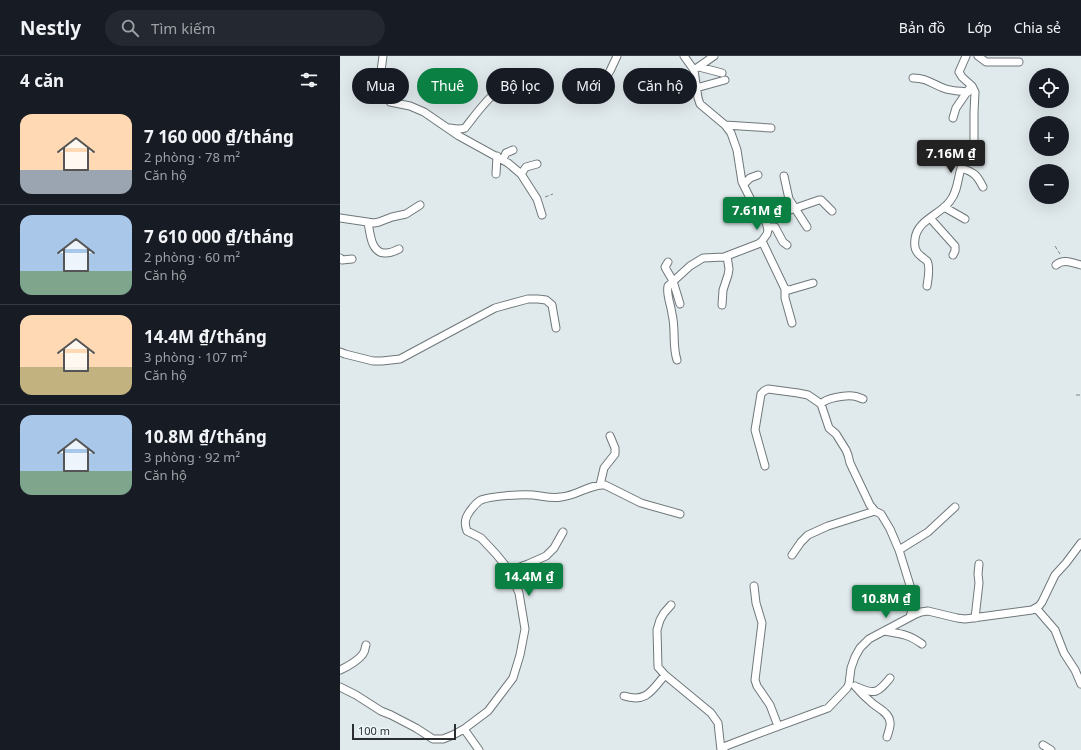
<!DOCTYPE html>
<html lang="vi">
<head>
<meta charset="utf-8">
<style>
	body { margin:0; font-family:"Noto Sans",sans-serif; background:#242831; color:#f1f3f6; height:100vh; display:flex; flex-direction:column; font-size:15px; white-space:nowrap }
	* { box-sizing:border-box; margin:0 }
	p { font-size:13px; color:#9ea1a6 }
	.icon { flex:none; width:22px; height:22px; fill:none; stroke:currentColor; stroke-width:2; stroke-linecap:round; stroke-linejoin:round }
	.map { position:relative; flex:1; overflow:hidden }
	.side { display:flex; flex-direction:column; background:#171b24; width:340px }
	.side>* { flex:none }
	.hud { position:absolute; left:12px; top:12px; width:380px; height:36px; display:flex; gap:8px }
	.fabs { position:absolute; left:689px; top:12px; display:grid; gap:8px }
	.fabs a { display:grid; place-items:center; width:40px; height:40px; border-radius:50%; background:#171b24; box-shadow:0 4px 16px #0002; font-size:20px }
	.scale { position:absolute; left:12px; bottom:10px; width:104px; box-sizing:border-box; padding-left:4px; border:2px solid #2b2e30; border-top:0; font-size:11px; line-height:14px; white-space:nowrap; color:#2b2e30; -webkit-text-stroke:3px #edf7f9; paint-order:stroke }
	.price { position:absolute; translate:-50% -34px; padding:0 9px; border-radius:4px; background:#0b8043; color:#fff; font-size:13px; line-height:26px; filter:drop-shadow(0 1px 2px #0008) }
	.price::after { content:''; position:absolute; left:50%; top:24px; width:12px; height:9px; margin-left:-6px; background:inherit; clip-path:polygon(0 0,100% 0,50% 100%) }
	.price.on { background:#222; color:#fff }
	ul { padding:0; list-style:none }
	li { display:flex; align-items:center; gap:12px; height:100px; padding:0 20px }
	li+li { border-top:1px solid #363941 }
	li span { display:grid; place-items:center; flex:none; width:112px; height:80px; border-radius:12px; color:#555 }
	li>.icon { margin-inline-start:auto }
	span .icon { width:48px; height:48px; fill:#fffc; stroke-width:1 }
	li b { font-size:17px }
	h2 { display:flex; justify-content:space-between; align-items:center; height:48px; padding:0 20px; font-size:17px }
	.pill { padding:0 14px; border-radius:18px; background:#171b24; box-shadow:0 4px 16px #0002; font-size:14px; line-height:36px }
	.pill.on { background:#0b8043; color:#fff }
	header { display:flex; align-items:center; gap:24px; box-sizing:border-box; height:56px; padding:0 20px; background:#171b24; border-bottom:1px solid #363941 }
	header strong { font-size:19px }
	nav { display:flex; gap:22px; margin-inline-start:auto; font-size:14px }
	.search { width:280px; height:36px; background:#242831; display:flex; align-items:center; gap:10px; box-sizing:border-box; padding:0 14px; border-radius:22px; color:#9ea1a6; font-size:15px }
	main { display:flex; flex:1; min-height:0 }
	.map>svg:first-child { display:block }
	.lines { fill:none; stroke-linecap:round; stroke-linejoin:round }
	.minor-casing { stroke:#6f777a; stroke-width:9 }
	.path { stroke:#808689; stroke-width:1; stroke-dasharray:4 2; stroke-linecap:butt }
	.minor { stroke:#fff; stroke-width:7 }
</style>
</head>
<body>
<header>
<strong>Nestly</strong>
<div class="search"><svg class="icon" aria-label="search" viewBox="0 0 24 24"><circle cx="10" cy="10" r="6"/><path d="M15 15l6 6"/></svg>Tìm kiếm</div>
<nav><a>Bản đồ</a><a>Lớp</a><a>Chia sẻ</a></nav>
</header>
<main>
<section class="side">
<h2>4 căn<svg class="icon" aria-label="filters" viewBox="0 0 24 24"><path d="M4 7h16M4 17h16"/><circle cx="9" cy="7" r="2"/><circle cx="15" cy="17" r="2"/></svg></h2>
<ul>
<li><span style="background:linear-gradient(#ffd9b3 70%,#9aa5b1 0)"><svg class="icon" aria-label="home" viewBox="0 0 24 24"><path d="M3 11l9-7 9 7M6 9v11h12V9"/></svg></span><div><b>7 160 000 ₫/tháng</b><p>2 phòng · 78 m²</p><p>Căn hộ</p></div></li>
<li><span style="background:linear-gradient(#a9c7e8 70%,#7fa58c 0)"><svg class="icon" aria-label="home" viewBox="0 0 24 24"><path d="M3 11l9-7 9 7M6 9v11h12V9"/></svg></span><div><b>7 610 000 ₫/tháng</b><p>2 phòng · 60 m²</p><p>Căn hộ</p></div></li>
<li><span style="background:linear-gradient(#ffd9b3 65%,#c2b280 0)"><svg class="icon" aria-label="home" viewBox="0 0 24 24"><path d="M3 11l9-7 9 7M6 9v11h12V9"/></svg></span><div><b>14.4M ₫/tháng</b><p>3 phòng · 107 m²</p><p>Căn hộ</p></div></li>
<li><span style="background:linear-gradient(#a9c7e8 70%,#7fa58c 0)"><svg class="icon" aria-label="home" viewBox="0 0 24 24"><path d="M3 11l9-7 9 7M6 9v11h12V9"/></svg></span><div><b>10.8M ₫/tháng</b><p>3 phòng · 92 m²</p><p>Căn hộ</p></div></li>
</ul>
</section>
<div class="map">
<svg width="741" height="694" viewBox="0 0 741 694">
	<rect width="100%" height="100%" fill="#e0e9ec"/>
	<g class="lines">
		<g class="minor-casing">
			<path id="minor" d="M43,0l-2,15 6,25 3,6 20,4 14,6 35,24 49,27 13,11 16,25 5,16
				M638,0l8,6h33
				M359,11l23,6
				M354,14l20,-14
				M573,22c15,0 20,7 33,11 7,2 14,2 22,3
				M258,32l12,-17 7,-15
				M356,32l29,-8
				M613,62l3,-10 13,-19
				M385,69l46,3
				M110,72c5,1 10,2 15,0 8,-10 22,-30 32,-36 4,-3 8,-3 12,-4
				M163,103l3,-6 7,-3
				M621,112c13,4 16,7 22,19
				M156,118l1,-18
				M181,118l5,-7 11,-3
				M444,120l5,23 18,28
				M404,128l6,-6 8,-3
				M604,151l21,12
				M0,162l34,5 5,-1 13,-5 14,-3 14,-9
				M590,162l25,28v5l-2,4
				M424,163l55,-19h2l11,11
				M28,166c2,11 3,32 18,31 4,0 9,-2 13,-4
				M428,171h7l8,15 4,3
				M422,185l23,48 4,1 24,-7
				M0,202l2,2 10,-1
				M328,206l-3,5 1,2 7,12 7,23
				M716,209c7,-7 17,-2 25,0
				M587,230c1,-6 3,-21 0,-25 -1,-1 -4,-3 -5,-4 -7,-5 -8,-10 -7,-18 2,-19 25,-24 35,-38 9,-11 7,-25 13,-38 3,-7 9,-13 11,-21v-30l1,-20 -3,-6 -10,-9 -3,-5 7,-16
				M445,233v9l7,25
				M382,249l1,-15 5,-15 1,-6 -2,-13
				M0,296l5,2 28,7h9l18,-2 95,-51 33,-9h10l8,1 6,5 4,23
				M337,304c-5,-15 -1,-31 -5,-46 -1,-9 -6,-20 -4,-28l22,-20 13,-8 21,-1 34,-13 4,-3 5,-7 1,-4 -2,-8 -14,-20 -10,-20 -5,-32 -6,-17 -6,-8 -25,-21 -2,-6 -4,-28 -10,-14
				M523,343c-3,-1 -7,-3 -10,-3 -8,-1 -27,2 -32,8l8,24 7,6 10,16 2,5 2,8 20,42 5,6 6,3 9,15 9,21 14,45v11l-3,11
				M425,410l-10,-36 6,-36 3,-3 4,-2 30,4 10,2 13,9
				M260,429l4,-17 11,-14v-6l-5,-12
				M559,494l29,-18 27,-25
				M452,499l9,-13 7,-7 20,-9 47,-15
				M171,520l9,-9 8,-3 18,-8 8,-8 9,-16
				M414,530l2,17 6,20 -7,57 2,6 13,19 8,21
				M331,549l-7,8 -4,7 -3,10 1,37 7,8 46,38 7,10 3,27
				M696,552l19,22 9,23 11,17 6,14
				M635,562l4,-35 -1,-9 1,-10
				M544,575c17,3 24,3 38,13
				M0,614c7,-3 21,-11 24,-18 1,-1 1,-5 2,-7
				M515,630c5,6 10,11 16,16 6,6 18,10 19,20 1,4 -2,11 -3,15
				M0,631l16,8 25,16 10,4 25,13 17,11h10l10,-4 11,-6 24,-18 25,-33 7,-23 5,-26 -6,-36 -6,-14 -8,-14 -9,-11 -15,-16 -14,-7c-3,-8 -2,-13 3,-20 3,-4 7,-9 11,-11 10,-4 41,-6 52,-5 10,1 19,4 28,2 16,-1 28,-13 44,-12l36,18 39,11
				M517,631c18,8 21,6 33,-9
				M284,640c23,7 28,-6 41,-21
				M124,673l15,21
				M703,689l8,5
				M382,694l4,-4 26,-10 76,-28 19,-20 2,-4 2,-16 4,-11 5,-9 9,-9 47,-25 5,-2 7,-1 29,7 8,1 67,-9 7,-4 3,-4 13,-27 11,-12 15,-20"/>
		</g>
		<path class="path" d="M205,141l8,-3
			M715,190l5,8
			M736,339h5"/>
		<use href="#minor" class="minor"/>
	</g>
</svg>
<div class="fabs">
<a><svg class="icon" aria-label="locate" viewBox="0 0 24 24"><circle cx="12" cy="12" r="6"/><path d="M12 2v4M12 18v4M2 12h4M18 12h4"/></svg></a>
<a>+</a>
<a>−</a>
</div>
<div class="scale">100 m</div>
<b class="price on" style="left:611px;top:118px">7.16M ₫</b>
<b class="price" style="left:417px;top:175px">7.61M ₫</b>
<b class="price" style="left:189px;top:541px">14.4M ₫</b>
<b class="price" style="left:546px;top:563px">10.8M ₫</b>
<div class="hud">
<a class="pill">Mua</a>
<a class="pill on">Thuê</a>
<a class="pill">Bộ lọc</a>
<a class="pill">Mới</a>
<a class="pill">Căn hộ</a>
</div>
</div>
</main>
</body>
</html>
